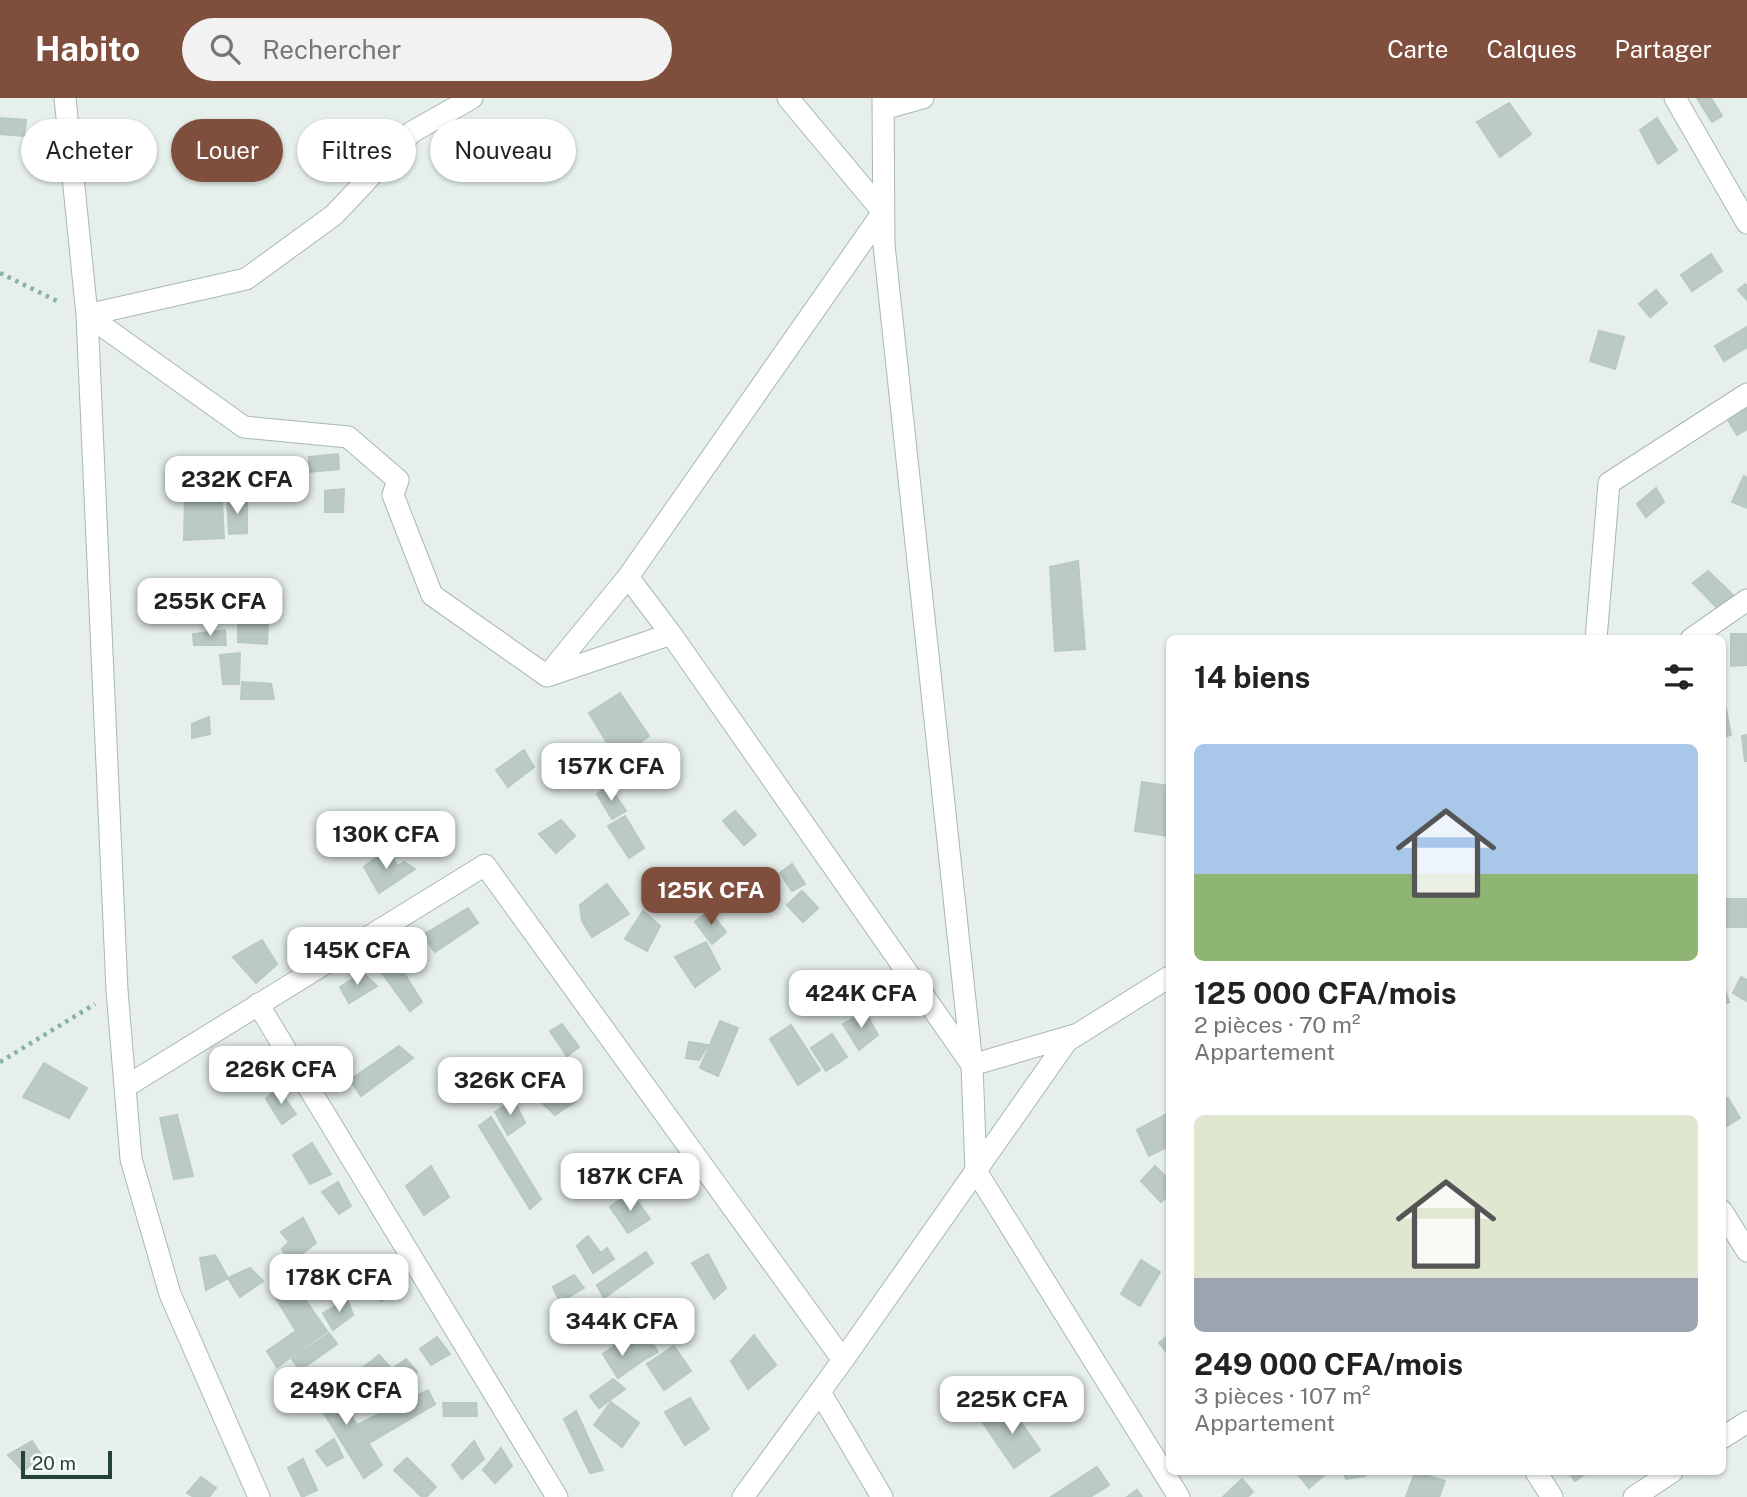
<!DOCTYPE html>
<html lang="fr">
<head>
<meta charset="utf-8">
<style>
	body { margin:0; font-family:"Public Sans",sans-serif; background:#f2f2f2; color:#222; height:100vh; display:flex; flex-direction:column; font-size:26px; white-space:nowrap }
	* { box-sizing:border-box; margin:0 }
	p { font-size:23px; color:#767676 }
	.icon { flex:none; width:38px; height:38px; fill:none; stroke:currentColor; stroke-width:2; stroke-linecap:round; stroke-linejoin:round }
	.map { position:relative; flex:1; overflow:hidden }
	.panel { position:absolute; left:1166px; top:537px; width:560px; height:840px; display:flex; flex-direction:column; background:#fff; border-radius:10px; box-shadow:0 2px 5px #0004 }
	.panel>* { flex:none }
	.guide { position:absolute; left:21px; top:21px; width:665px; height:63px; display:flex; gap:14px }
	.scale { position:absolute; left:21px; bottom:18px; width:91px; box-sizing:border-box; padding-left:7px; border:4px solid #24423a; border-top:0; font-size:19px; line-height:24px; white-space:nowrap; color:#24423a; -webkit-text-stroke:5px #f7fbf9; paint-order:stroke }
	.price { position:absolute; translate:-50% -60px; padding:0 16px; border-radius:14px; background:#fff; color:#222; font-size:23px; line-height:46px; filter:drop-shadow(0 2px 4px #0008) }
	.price::after { content:''; position:absolute; left:50%; top:42px; width:21px; height:16px; margin-left:-10px; background:inherit; clip-path:polygon(0 0,100% 0,50% 100%) }
	.price.active { background:#804e3d; color:#fff }
	ul { padding:0; list-style:none }
	li { display:grid; align-content:center; gap:14px; height:371px; padding:0 28px }
	li span { display:grid; place-items:center; height:217px; border-radius:10px; color:#555 }
	li>.icon { margin-inline-start:auto }
	span .icon { width:126px; height:126px; fill:#fffc; stroke-width:1 }
	li b { font-size:30px }
	h2 { display:flex; justify-content:space-between; align-items:center; height:84px; padding:0 28px; font-size:30px }
	.chip { padding:0 24px; border-radius:32px; background:#fff; box-shadow:0 2px 5px #0004; font-size:24px; line-height:63px }
	.chip.active { background:#804e3d; color:#fff }
	header { display:flex; align-items:center; gap:42px; box-sizing:border-box; height:98px; padding:0 35px; background:#804e3d; color:#fff }
	header strong { font-size:33px }
	nav { display:flex; gap:38px; margin-inline-start:auto; font-size:24px }
	.search { width:490px; height:63px; background:#f2f2f2; display:flex; align-items:center; gap:18px; box-sizing:border-box; padding:0 24px; border-radius:38px; color:#767676; font-size:26px }
	.map>svg:first-child { display:block }
	.building { fill:#bbcac4; stroke:#b8c9c2; stroke-width:2 }
	.lines { fill:none; stroke-linecap:round; stroke-linejoin:round }
	.minor-casing { stroke:#a8b8b2; stroke-width:23 }
	.path { stroke:#86b3a5; stroke-width:4.5; stroke-dasharray:3.5 5; stroke-linecap:butt }
	.minor { stroke:#fff; stroke-width:21 }
</style>
</head>
<body>
<header>
<strong>Habito</strong>
<div class="search"><svg class="icon" aria-label="search" viewBox="0 0 24 24"><circle cx="10" cy="10" r="6"/><path d="M15 15l6 6"/></svg>Rechercher</div>
<nav><a>Carte</a><a>Calques</a><a>Partager</a></nav>
</header>
<div class="map">
<svg width="1747" height="1399" viewBox="0 0 1747 1399">
	<rect width="100%" height="100%" fill="#e6efeb"/>
	<path class="building" d="M1697,0h14l11,18 -10,6z
		M1509,5l22,31 -31,23 -23,-35z
		M0,20l26,2 -2,16 -24,-2z
		M1657,20l20,32 -19,14 -18,-34z
		M1711,156l11,17 -30,20 -11,-16z
		M1745,186l2,2v14l-9,-10z
		M1656,192l11,13 -17,14 -11,-13z
		M1747,229v20l-23,14 -9,-15z
		M1599,233l25,6 -9,32 -25,-8z
		M1747,310v21l-10,6 -9,-15z
		M338,356l1,15 -30,3v-15z
		M1744,378l3,2v30l-15,-6z
		M1656,390l8,14 -18,15 -9,-13z
		M344,391l-1,23h-18v-21z
		M247,400v35l-18,1 -2,-35z
		M185,403h37l2,37 -40,2z
		M1078,463l7,88 -30,2 -5,-84z
		M1708,473l28,27 -16,13 -27,-28z
		M268,526l-1,20 -29,-2v-17z
		M225,532l1,15h-32l-1,-11z
		M1731,536h16v31l-16,1z
		M240,555l-1,31h-16l-3,-29z
		M242,584l29,2 3,15h-33z
		M620,595l29,43 -32,23 -28,-46z
		M1726,611l5,26 -9,2v-27z
		M209,619l1,17 -18,4v-14z
		M1747,637v26h-2l-3,-25z
		M524,652l10,17 -26,20 -12,-17z
		M589,652l18,27 -15,9 -16,-27z
		M1142,684l27,4v50l-34,-5z
		M609,688l17,25 -14,8 -15,-25z
		M735,713l21,24 -12,10 -21,-24z
		M625,718l19,32 -15,10 -21,-32z
		M561,722l14,16 -19,17 -17,-19z
		M386,752l12,16 6,-4 11,7 -36,24 -15,-26z
		M792,766l13,20 -13,7 -12,-18z
		M607,786l22,30 -37,23 -10,-16 -2,-16z
		M802,793l16,17 -15,14 -16,-17z
		M1722,801h25v28h-25z
		M468,810l10,15 -43,29 -12,-17z
		M643,813l17,15 -13,25 -22,-12z
		M709,813l17,21 -14,12 -17,-22z
		M262,842l15,24 -21,19 -23,-26z
		M706,844l14,27 -25,18 -20,-30z
		M392,856l30,48 -12,9 -31,-42z
		M363,875l14,13 -28,17 -9,-16z
		M1741,879l6,3v21l-14,-8z
		M826,882l7,7 -15,14 -7,-6z
		M1722,882l7,22 -7,2z
		M865,914l13,23 -19,15 -16,-26z
		M720,923l18,7 -20,48 -18,-8z
		M562,926l17,23 -12,9 -17,-25z
		M791,927l29,45 -22,15 -28,-46z
		M832,936l15,23 -21,14 -15,-23z
		M689,944l19,3 -9,15 -13,-2z
		M399,948l14,12 -52,38 -11,-16z
		M258,957l11,20 -14,13 -18,-24z
		M44,965l43,25 -18,30 -46,-21z
		M562,982l14,21 -21,14 -19,-18z
		M277,990l19,26 -14,10 -16,-25z
		M1728,1000l12,20 -18,11v-27z
		M514,1002l11,23 -17,12 -13,-23z
		M1169,1015v33l-20,10 -12,-26z
		M177,1017l16,61 -19,3 -14,-61z
		M491,1019l50,82 -11,10 -51,-83z
		M312,1045l19,31 -21,10 -17,-29z
		M431,1068l18,31 -25,18 -18,-29z
		M1155,1068l14,14v14l-8,8 -20,-21z
		M338,1084l13,24 -12,8 -17,-22z
		M631,1094l19,27 -22,14 -18,-26z
		M303,1120l13,25 -26,20 -8,-14 7,-7 -8,-10z
		M588,1138l13,17 6,-5 7,11 -21,14 -16,-27z
		M646,1154l7,11 -49,35 -7,-13z
		M708,1156l18,34 -12,11 -22,-36z
		M215,1157l13,23 -22,12 -6,-32z
		M1141,1162l19,12 -20,34 -19,-12z
		M387,1168l14,24 -20,11 -19,-20z
		M250,1170l13,13 -23,16 -12,-19z
		M574,1177l10,13 -24,14 -7,-15z
		M292,1183l35,50 -50,36 -10,-16 29,-20 -22,-36z
		M624,1200l34,54 -16,9 -29,-52z
		M347,1201l6,16 -20,15 -10,-17z
		M329,1235l8,11 -37,26 -8,-11z
		M754,1237l22,30 -28,24 -17,-28z
		M1169,1237v20l-10,-12z
		M437,1239l13,17 -19,11 -11,-16z
		M626,1240l16,23 -24,17 -15,-24z
		M674,1248l17,25 -27,19 -17,-26z
		M379,1257l20,22 -22,21 -21,-25z
		M406,1261l11,13 -11,11 -11,-16z
		M327,1279l55,88 -18,13 -55,-89z
		M613,1281l12,10 -26,19 -9,-12z
		M428,1292l7,14 -66,39 -10,-19z
		M690,1300l19,31 -24,16 -20,-33z
		M611,1304l28,21 -17,24 -28,-22z
		M443,1305h33l1,13h-33z
		M1009,1307l31,45 -26,18 -31,-45z
		M576,1313l27,59 -13,3 -26,-54z
		M334,1341l9,18 -16,9 -11,-15z
		M32,1343l10,15 -19,15 -15,-16z
		M474,1343l10,18 -22,20 -10,-14z
		M501,1350l11,18 -17,17 -12,-13z
		M407,1360l29,29 -10,10h-4l-28,-27z
		M303,1361l14,31 -15,7 -14,-29z
		M1097,1369l12,18 -19,12h-39z
		M1296,1374h32l-19,16z
		M1343,1374h20l2,4 -19,3z
		M1415,1374l30,9 -6,16h-33z
		M1569,1374h19l-13,9z
		M201,1379l15,11 -7,9h-15l-7,-4z
		M1242,1381l11,13 -6,5h-24z
		M1137,1392l5,7h-15z"/>
	<g class="lines">
		<g class="minor-casing">
			<path id="minor" d="M65,0l22,217 30,675 14,169 39,135 89,203
				M883,0l1,147 88,820 4,106 203,326
				M1675,0l72,125
				M883,11l40,-11
				M87,217l157,112 104,10 50,43 -5,15 39,100 115,81 124,-42
				M87,217l159,-36 88,-64 78,-83 60,-34
				M628,479l43,57 301,431 106,-31
				M1596,541l13,-156 138,-89
				M1691,541l56,-39
				M547,578l81,-99 255,-365 -95,-114
				M258,906l299,493
				M125,989l360,-222 358,495
				M1722,1113l25,40
				M820,1294l62,105
				M1722,1340l25,-16
				M1536,1374l16,25
				M743,1399l100,-137 224,-319 102,-64
				M1634,1399l38,-25"/>
		</g>
		<path class="path" d="M0,175l59,29
			M0,964l95,-58"/>
		<use href="#minor" class="minor"/>
	</g>
</svg>
<div class="scale">20 m</div>
<b class="price" style="left:237px;top:418px">232K CFA</b>
<b class="price" style="left:210px;top:540px">255K CFA</b>
<b class="price" style="left:611px;top:705px">157K CFA</b>
<b class="price" style="left:386px;top:773px">130K CFA</b>
<b class="price active" style="left:711px;top:829px">125K CFA</b>
<b class="price" style="left:357px;top:889px">145K CFA</b>
<b class="price" style="left:861px;top:932px">424K CFA</b>
<b class="price" style="left:281px;top:1008px">226K CFA</b>
<b class="price" style="left:510px;top:1019px">326K CFA</b>
<b class="price" style="left:630px;top:1115px">187K CFA</b>
<b class="price" style="left:339px;top:1216px">178K CFA</b>
<b class="price" style="left:622px;top:1260px">344K CFA</b>
<b class="price" style="left:346px;top:1329px">249K CFA</b>
<b class="price" style="left:1012px;top:1338px">225K CFA</b>
<div class="guide">
<a class="chip">Acheter</a>
<a class="chip active">Louer</a>
<a class="chip">Filtres</a>
<a class="chip">Nouveau</a>
</div>
<section class="panel">
<h2>14 biens<svg class="icon" aria-label="filters" viewBox="0 0 24 24"><path d="M4 7h16M4 17h16"/><circle cx="9" cy="7" r="2"/><circle cx="15" cy="17" r="2"/></svg></h2>
<ul>
<li><span style="background:linear-gradient(#a9c7e8 60%,#8fb573 0)"><svg class="icon" aria-label="home" viewBox="0 0 24 24"><path d="M3 11l9-7 9 7M6 9v11h12V9"/></svg></span><div><b>125 000 CFA/mois</b><p>2 pièces · 70 m²</p><p>Appartement</p></div></li>
<li><span style="background:linear-gradient(#dfe7d0 75%,#9aa5b1 0)"><svg class="icon" aria-label="home" viewBox="0 0 24 24"><path d="M3 11l9-7 9 7M6 9v11h12V9"/></svg></span><div><b>249 000 CFA/mois</b><p>3 pièces · 107 m²</p><p>Appartement</p></div></li>
</ul>
</section>
</div>
</body>
</html>
